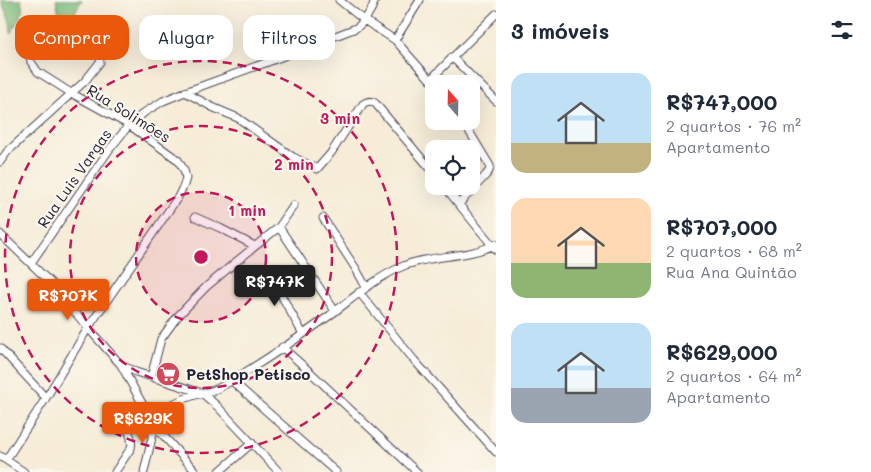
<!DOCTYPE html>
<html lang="pt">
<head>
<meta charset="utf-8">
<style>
	body { margin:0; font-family:Mali,sans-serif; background:#f2f2f3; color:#1f2937; height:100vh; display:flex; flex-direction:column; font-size:19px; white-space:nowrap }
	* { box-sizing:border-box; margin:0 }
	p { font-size:16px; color:#747a83 }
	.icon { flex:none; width:28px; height:28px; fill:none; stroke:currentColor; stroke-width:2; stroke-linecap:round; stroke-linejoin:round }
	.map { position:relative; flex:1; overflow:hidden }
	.panel { display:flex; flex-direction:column; background:#fff; width:375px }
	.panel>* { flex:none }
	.hud { position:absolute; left:15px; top:15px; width:405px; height:45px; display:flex; gap:10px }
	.needle { width:32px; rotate:340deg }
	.fabs { position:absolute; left:425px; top:75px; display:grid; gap:10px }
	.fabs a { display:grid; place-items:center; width:55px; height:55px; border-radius:10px; background:#fff; box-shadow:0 5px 20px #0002; font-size:25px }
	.price { position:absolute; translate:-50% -42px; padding:0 11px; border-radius:5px; background:#ea580c; color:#fff; font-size:16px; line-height:32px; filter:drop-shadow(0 1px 2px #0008) }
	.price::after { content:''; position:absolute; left:50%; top:30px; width:15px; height:11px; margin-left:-8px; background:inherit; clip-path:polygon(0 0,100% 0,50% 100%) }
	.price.selected { background:#222; color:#fff }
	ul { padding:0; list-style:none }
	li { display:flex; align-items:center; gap:15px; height:125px; padding:0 15px }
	li span { display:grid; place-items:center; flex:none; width:140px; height:100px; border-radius:15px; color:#555 }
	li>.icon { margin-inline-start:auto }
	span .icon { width:60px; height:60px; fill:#fffc; stroke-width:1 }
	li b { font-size:21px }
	h2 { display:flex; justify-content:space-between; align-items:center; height:60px; padding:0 15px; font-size:21px }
	.pill { padding:0 18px; border-radius:15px; background:#fff; box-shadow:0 5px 20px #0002; font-size:18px; line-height:45px }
	.pill.selected { background:#ea580c; color:#fff }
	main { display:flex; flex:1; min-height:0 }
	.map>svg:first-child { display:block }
	.forest { fill:#7fbc7a; stroke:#506f5a }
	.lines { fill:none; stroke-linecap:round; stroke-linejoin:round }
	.minor-casing { stroke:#424052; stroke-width:9 }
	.minor { stroke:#fff; stroke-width:7 }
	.ring { fill:none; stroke:#c2185b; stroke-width:2.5; stroke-dasharray:9 6 }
	.labels { text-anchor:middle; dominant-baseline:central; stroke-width:4.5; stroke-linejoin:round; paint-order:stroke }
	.street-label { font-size:15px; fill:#22223b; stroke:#fbf7ec }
	.poi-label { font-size:15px; font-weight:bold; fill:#22223b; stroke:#fbf7ec; text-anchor:start }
	.centre { fill:#c2185b; stroke:#fbf7ec; stroke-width:2.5 }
	.ring-label { font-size:15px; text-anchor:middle; font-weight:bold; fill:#c2185b; stroke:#fbf7ec; stroke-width:4.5; stroke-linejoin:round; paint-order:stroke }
</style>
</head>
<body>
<main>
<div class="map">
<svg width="496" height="472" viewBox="0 0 496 472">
	<rect width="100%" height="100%" fill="#fbf7ec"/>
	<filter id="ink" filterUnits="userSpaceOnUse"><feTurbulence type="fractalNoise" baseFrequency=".02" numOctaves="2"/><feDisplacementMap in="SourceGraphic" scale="10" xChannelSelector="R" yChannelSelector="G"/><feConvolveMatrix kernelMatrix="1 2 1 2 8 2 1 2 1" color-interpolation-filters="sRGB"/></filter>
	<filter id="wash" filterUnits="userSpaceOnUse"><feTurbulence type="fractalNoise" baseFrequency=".0096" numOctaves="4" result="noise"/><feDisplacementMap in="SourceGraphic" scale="20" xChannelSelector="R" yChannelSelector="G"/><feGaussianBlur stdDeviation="1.12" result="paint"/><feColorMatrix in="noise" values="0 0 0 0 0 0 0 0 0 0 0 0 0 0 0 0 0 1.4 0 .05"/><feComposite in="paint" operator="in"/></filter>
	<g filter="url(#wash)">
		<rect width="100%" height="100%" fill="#f6ecd7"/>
		<path class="forest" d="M1,0h20l2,11 -12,22 -1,-11z
			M56,0h26l-8,14 3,4 -4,5 -14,-8z"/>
	</g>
	<g filter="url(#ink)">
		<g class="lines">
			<g class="minor-casing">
				<path id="minor" d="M339,0l25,20 31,20 39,44
					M395,40l25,-40
					M452,57l44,44
					M431,79l65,-65
					M185,92l27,15 26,11 55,39 24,12 14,-16 32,-49c4,-3 7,-4 12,-1l59,70
					M0,162l7,-10 78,-71 15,-19
					M444,186l52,64
					M459,204l27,-29 3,-4 1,-5 -27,-45
					M195,217l25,11 35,18
					M323,218l33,51 10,18
					M279,227l56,84
					M0,234l50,48 38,46 33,37 33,60 42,47
					M31,263l78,-113 20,-25 16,-13 18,-11 22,-9 91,-33 80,-31c8,-5 16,-18 19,-28
					M267,270l36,64
					M359,292l55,68 82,92
					M282,347l26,23 109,102
					M0,348l46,50
					M121,365l15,7 66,21 15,13 62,66
					M151,377l10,-38 16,-22 29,-30 31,-26 42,-34 15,-22
					M232,381l104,91
					M0,456l24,16
					M6,460l40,-62 42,-70 90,-131 6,-12 2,-7 -2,-8 -6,-10 -49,-35 -58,-32 -33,-21 -7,-10 -1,-5 2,-5
					M115,472l16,-24c3,-13 -7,-24 -13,-34
					M144,472l13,-56c11,-13 30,-19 46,-23 4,-1 8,-2 11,-3 6,-2 12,-6 17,-9 33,-20 66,-42 98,-65 23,-17 45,-37 72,-49 30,-13 65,-8 95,-23
					M219,472l33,-29"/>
			</g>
			<use href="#minor" class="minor"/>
		</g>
	</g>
	<circle cx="201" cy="257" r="65" fill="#c2185b" fill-opacity=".12"/>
	<g class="ring">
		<circle cx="201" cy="257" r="65"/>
		<circle cx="201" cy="257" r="131"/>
		<circle cx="201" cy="257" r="196"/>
	</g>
	<defs>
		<g id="supermarket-disc" transform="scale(1.25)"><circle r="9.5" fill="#d1495b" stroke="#fbf7ec"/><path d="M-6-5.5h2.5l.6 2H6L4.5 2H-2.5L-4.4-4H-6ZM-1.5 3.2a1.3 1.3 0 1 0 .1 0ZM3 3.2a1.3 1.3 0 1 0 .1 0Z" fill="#fff"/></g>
	</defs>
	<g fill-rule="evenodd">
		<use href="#supermarket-disc" x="168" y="374"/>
	</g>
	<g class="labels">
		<g class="street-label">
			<text transform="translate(129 113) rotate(32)">Rua Solimões</text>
			<text transform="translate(74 178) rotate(-55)">Rua Luis Vargas</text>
		</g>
		<g class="poi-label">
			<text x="186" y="374">PetShop Petisco</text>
		</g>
	</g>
	<circle cx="201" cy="257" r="8" class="centre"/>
	<g class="ring-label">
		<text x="340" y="124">3 min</text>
		<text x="294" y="170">2 min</text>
		<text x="247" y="216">1 min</text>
	</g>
</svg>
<div class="fabs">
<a><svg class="needle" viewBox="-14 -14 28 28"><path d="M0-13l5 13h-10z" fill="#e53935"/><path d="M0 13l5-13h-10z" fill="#747a83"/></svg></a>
<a><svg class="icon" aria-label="locate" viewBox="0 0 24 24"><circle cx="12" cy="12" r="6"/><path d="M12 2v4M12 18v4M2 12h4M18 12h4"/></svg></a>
</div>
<b class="price selected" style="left:275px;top:307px">R$747K</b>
<b class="price" style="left:68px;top:321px">R$707K</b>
<b class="price" style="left:143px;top:444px">R$629K</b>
<div class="hud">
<a class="pill selected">Comprar</a>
<a class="pill">Alugar</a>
<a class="pill">Filtros</a>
</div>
</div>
<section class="panel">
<h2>3 imóveis<svg class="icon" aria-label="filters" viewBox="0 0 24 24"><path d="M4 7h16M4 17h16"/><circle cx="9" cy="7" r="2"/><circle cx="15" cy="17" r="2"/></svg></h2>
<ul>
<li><span style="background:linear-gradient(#bfe0f5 70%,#c2b280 0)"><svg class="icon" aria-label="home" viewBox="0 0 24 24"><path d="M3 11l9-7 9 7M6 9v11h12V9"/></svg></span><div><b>R$747,000</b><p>2 quartos · 76 m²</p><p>Apartamento</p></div></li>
<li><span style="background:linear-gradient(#ffd9b3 65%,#8fb573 0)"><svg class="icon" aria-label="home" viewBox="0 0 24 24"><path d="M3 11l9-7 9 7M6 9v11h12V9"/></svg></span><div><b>R$707,000</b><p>2 quartos · 68 m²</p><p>Rua Ana Quintão</p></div></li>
<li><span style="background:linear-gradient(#bfe0f5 65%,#9aa5b1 0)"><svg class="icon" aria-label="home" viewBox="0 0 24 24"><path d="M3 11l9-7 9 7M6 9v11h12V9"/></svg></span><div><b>R$629,000</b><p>2 quartos · 64 m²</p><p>Apartamento</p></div></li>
</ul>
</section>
</main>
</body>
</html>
